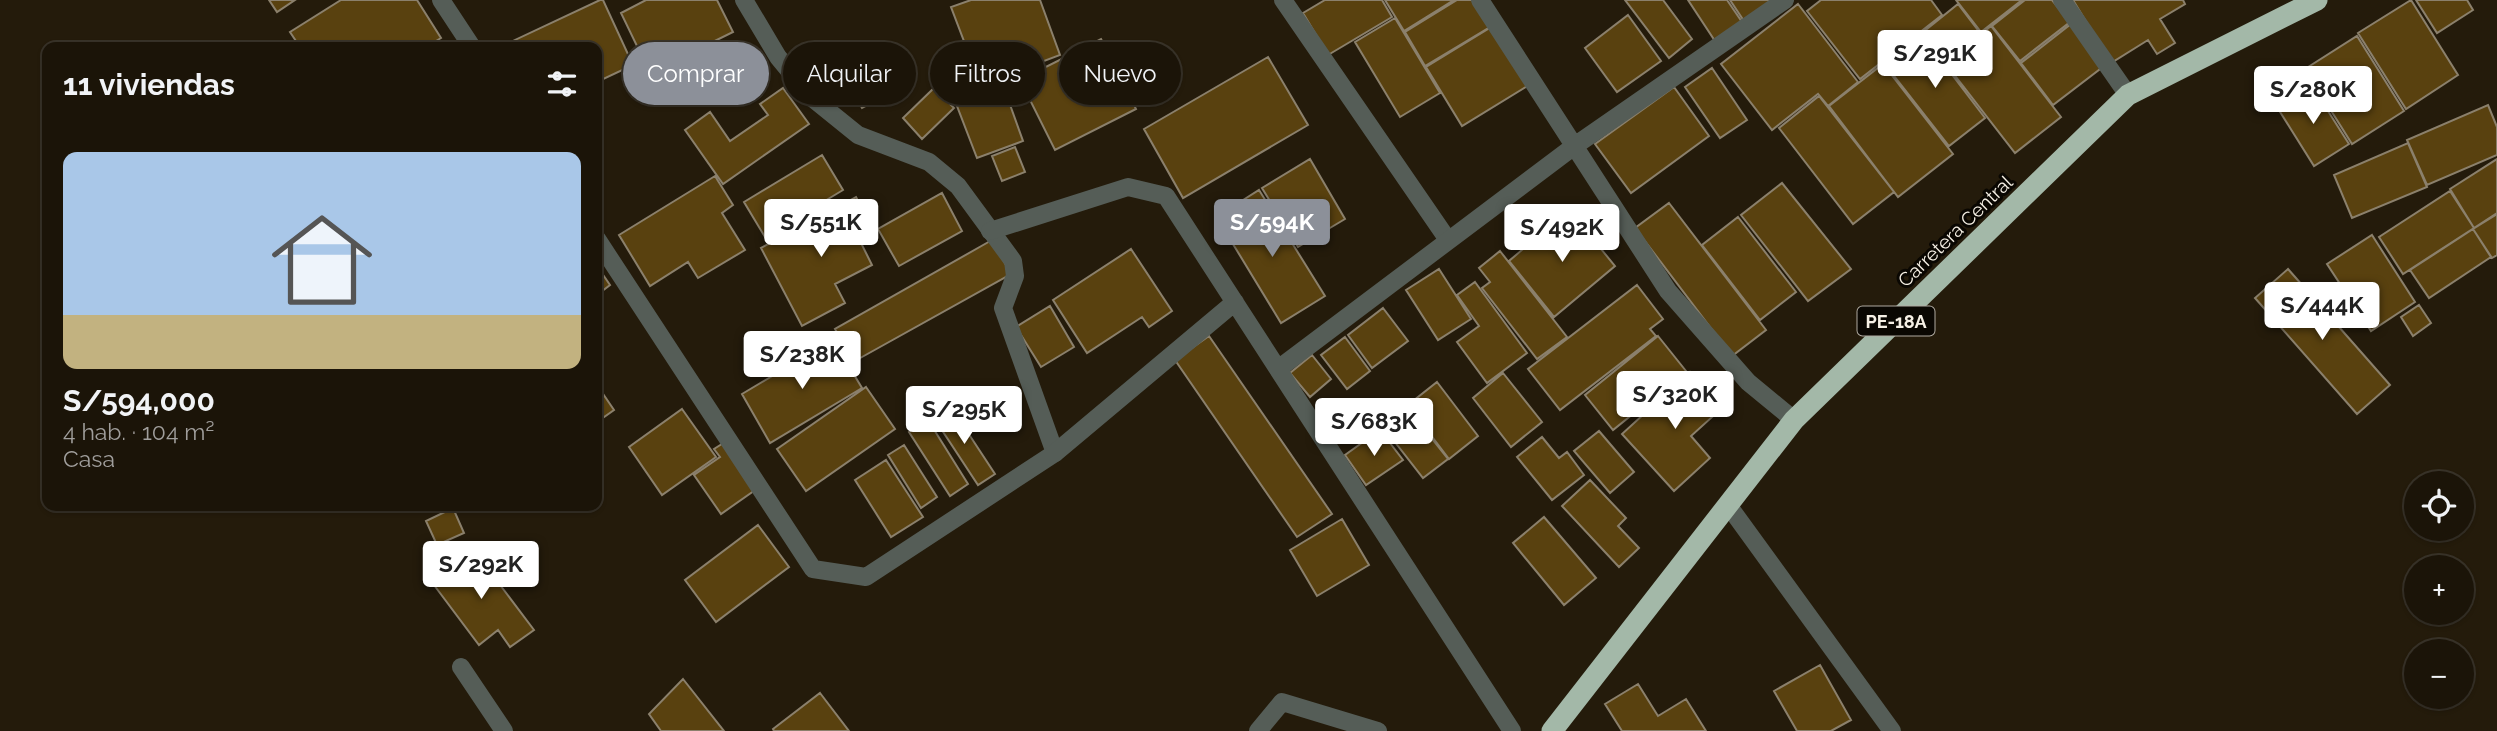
<!DOCTYPE html>
<html lang="es">
<head>
<meta charset="utf-8">
<style>
	body { margin:0; font-family:Raleway,sans-serif; background:#282116; color:#f1f3f6; height:100vh; display:flex; flex-direction:column; font-size:26px; white-space:nowrap }
	* { box-sizing:border-box; margin:0 }
	p { font-size:23px; color:#a09e9c }
	.icon { flex:none; width:38px; height:38px; fill:none; stroke:currentColor; stroke-width:2; stroke-linecap:round; stroke-linejoin:round }
	.map { position:relative; flex:1; overflow:hidden }
	.side { position:absolute; left:42px; top:42px; width:560px; height:469px; display:flex; flex-direction:column; background:#1b1408; border-radius:14px; box-shadow:0 2px 5px #0004,0 0 0 2px #393329 }
	.side>* { flex:none }
	.top-card { position:absolute; left:623px; top:42px; width:665px; height:63px; display:flex; gap:14px }
	.controls { position:absolute; left:2404px; top:471px; display:grid; gap:14px }
	.controls a { display:grid; place-items:center; width:70px; height:70px; border-radius:50%; background:#1b1408; box-shadow:0 2px 5px #0004,0 0 0 2px #393329; font-size:35px }
	.price { position:absolute; translate:-50% -60px; padding:0 16px; border-radius:7px; background:#fff; color:#222; font-size:23px; line-height:46px; filter:drop-shadow(0 2px 4px #0008) }
	.price::after { content:''; position:absolute; left:50%; top:42px; width:21px; height:16px; margin-left:-10px; background:inherit; clip-path:polygon(0 0,100% 0,50% 100%) }
	.price.selected { background:#8c9099; color:#fff }
	ul { padding:0; list-style:none }
	li { display:grid; align-content:center; gap:14px; height:371px; padding:0 21px }
	li span { display:grid; place-items:center; height:217px; border-radius:14px; color:#555 }
	li>.icon { margin-inline-start:auto }
	span .icon { width:126px; height:126px; fill:#fffc; stroke-width:1 }
	li b { font-size:30px }
	h2 { display:flex; justify-content:space-between; align-items:center; height:84px; padding:0 21px; font-size:30px }
	.pill { padding:0 24px; border-radius:32px; background:#1b1408; box-shadow:0 2px 5px #0004,0 0 0 2px #393329; font-size:24px; line-height:63px }
	.pill.selected { background:#8c9099; color:#fff }
	.map>svg:first-child { display:block }
	.building { fill:#59410f; stroke:#8b806c; stroke-width:2 }
	.lines { fill:none; stroke-linecap:round; stroke-linejoin:round }
	.lane { stroke:#555d57; stroke-width:18 }
	.street { stroke:#555d57; stroke-width:18 }
	.highway { stroke:#a3b8a8; stroke-width:21 }
	.labels { text-anchor:middle; dominant-baseline:central; stroke-width:6; stroke-linejoin:round; paint-order:stroke }
	.shield { fill:#0a0702; stroke:#afaaa1; stroke-width:2 }
	.shield-label { font-size:18px; font-weight:bold; fill:#f6f0e5 }
	.street-label { font-size:19px; fill:#f6f0e5; stroke:#0a0702 }
</style>
</head>
<body>
<div class="map">
<svg width="2497" height="731" viewBox="0 0 2497 731">
	<rect width="100%" height="100%" fill="#241b0b"/>
	<path class="building" d="M269,0h26l-18,12z
		M341,0h76l24,38 -15,9h-126l-10,-15z
		M600,0h3l30,65 -36,17v-35h-97z
		M646,0h71l16,32 -83,41 -29,-60z
		M971,0h69l20,55 -40,15 2,7 -39,14 -32,-84z
		M1325,0h57l10,17 -64,38 -25,-42z
		M1385,0h69l-50,31z
		M1457,0h17l16,27 -65,39 -20,-34z
		M1625,0h38l29,39 -23,19z
		M1688,0h39l15,22 -27,19z
		M1730,0h45l-31,21z
		M1821,0h110l11,15 -82,64 -53,-68z
		M1956,0h66l-41,32z
		M2025,0h27l18,22 -50,39 -28,-35z
		M2073,0h110l2,4 -25,15 15,24 -18,11 -9,-14 -37,23z
		M2411,0l47,75 -52,34 -48,-76z
		M2416,0h51l6,10 -36,23z
		M1798,4l60,78 -30,24 -10,-12 -46,36 -51,-66z
		M1958,4l23,30 10,-8 70,91 -46,36 -93,-120z
		M1628,15l33,46 -44,31 -32,-44z
		M1395,18l45,75 -40,24 -45,-75z
		M2071,24l33,42 -51,39 -32,-42z
		M1493,26l36,59 -67,41 -36,-59z
		M1921,34l64,84 -36,28 -65,-83z
		M2357,36l47,75 -52,33 -47,-75z
		M1101,39l35,70 -81,41 -35,-70z
		M895,53l15,30 -48,25 -16,-29z
		M1268,57l40,68 -125,73 -39,-69z
		M1883,64l70,90 -55,43 -69,-91z
		M1712,68l35,52 -27,18 -35,-51z
		M2312,86l37,58 -35,22 -37,-59z
		M1674,87l35,49 -78,57 -36,-49z
		M783,88l26,36 -86,60 -38,-54 25,-18 20,29 38,-26 -8,-11z
		M934,88l20,20 -32,31 -19,-21z
		M1004,88l19,53 -46,17 -20,-52z
		M1819,96l75,96 -41,32 -74,-96z
		M2488,105l9,22v28l-70,30 -20,-45z
		M2408,143l19,44 -75,31 -18,-43z
		M1015,147l10,25 -23,9 -10,-25z
		M822,155l21,35 -78,47 -21,-35z
		M1310,159l35,60 -47,28 -36,-59z
		M2497,159v54l-23,15 -24,-39z
		M715,176l18,29 -11,8 23,37 -47,28 -10,-16 -38,24 -31,-51z
		M1782,183l69,86 -43,32 -67,-86z
		M1259,190l66,106 -44,27 -59,-97 24,-15 -6,-9z
		M2450,191l24,37 -71,46 -24,-37z
		M942,193l20,38 -63,35 -21,-37z
		M856,197l20,39 -15,7 11,22 -37,19 10,19 -43,23 -41,-78z
		M1669,203l97,127 -34,26 -97,-128z
		M1569,210l46,56 -61,51 -45,-56z
		M2497,214v41l-5,3 -19,-29z
		M1738,217l58,75 -36,28 -58,-75z
		M2473,229l18,28 -62,41 -19,-28z
		M2372,235l43,67 -44,29 -44,-67z
		M992,240l19,34 -158,88 -18,-33z
		M1131,249l41,62 -23,16 -7,-10 -55,36 -34,-53z
		M1500,251l67,86 -30,22 -55,-71 8,-6 -11,-14z
		M597,266l13,19 -13,10z
		M1439,269l32,50 -33,21 -32,-50z
		M2288,269l102,116 -33,29 -102,-116z
		M1475,282l52,71 -40,30 -30,-41 22,-16 -22,-31z
		M1637,285l26,34 -13,10 6,7 -96,74 -32,-41z
		M2419,305l12,18 -18,13 -12,-19z
		M1050,306l24,41 -33,20 -25,-40z
		M1383,308l25,33 -36,27 -24,-33z
		M1209,336l123,178 -35,23 -122,-177z
		M1658,336l28,35 -73,59 -28,-35z
		M1345,337l25,34 -23,18 -26,-34z
		M833,340l29,48 -92,55 -28,-49z
		M1312,355l19,24 -21,18 -20,-24z
		M1690,372l32,36 -31,28 19,22 -36,33 -52,-57z
		M1503,373l39,49 -31,25 -38,-49z
		M1437,382l41,54 -29,23 -41,-54z
		M597,385l17,25 -17,12z
		M866,387l29,42 -89,62 -29,-42z
		M951,407l44,67 -17,11 -44,-67z
		M682,409l34,48 -54,38 -33,-48z
		M1409,410l39,49 -25,19 -39,-50z
		M928,420l40,64 -18,12 -41,-64z
		M1380,430l23,30 -37,25 -21,-30z
		M1599,431l35,41 -24,21 -36,-42z
		M1542,437l17,21 8,-6 17,23 -32,25 -35,-43z
		M725,442l33,46 -37,26 -27,-39 26,-18 -6,-8z
		M904,445l33,52 -16,11 -33,-53z
		M886,460l37,57 -32,20 -36,-57z
		M1590,480l36,38 -8,8 21,22 -20,19 -57,-61z
		M453,508l11,25 -27,12 -11,-24z
		M1544,517l52,61 -32,27 -51,-62z
		M1342,519l27,46 -52,31 -27,-46z
		M758,525l31,42 -73,55 -31,-42z
		M473,549l61,81 -24,17 -12,-17 -19,15 -48,-64z
		M1820,665l31,55 -20,11h-34l-23,-40z
		M683,679l41,52h-63l-12,-17z
		M1638,684l20,32 28,-17 20,32h-84l-17,-27z
		M820,693l29,38h-75l-1,-2z"/>
	<g class="lines">
		<path class="lane" d="M744,0l34,57 33,40 47,38 71,27 29,24 55,75 2,15 -12,32 52,145
			M1283,0l165,240
			M461,667l43,64
			M1258,731l24,-29 96,29"/>
		<path class="street" d="M441,0l31,47
			M1480,0l188,291 80,91 46,38
			M2062,0l66,95
			M990,231l138,-44 38,9 346,535
			M597,239l216,330 53,8 189,-124 180,-151
			M1278,369l295,-222 212,-147
			M1728,505l164,226"/>
		<path class="highway" d="M1552,731l242,-311 334,-325 189,-95"/>
	</g>
	<g class="labels">
		<rect class="shield" x="1857.5" y="306.5" width="77" height="29" rx="5"/>
		<g class="shield-label">
			<text x="1896" y="321">PE-18A</text>
		</g>
		<g class="street-label">
			<text transform="translate(1955 231) rotate(-44)">Carretera Central</text>
		</g>
	</g>
</svg>
<div class="controls">
<a><svg class="icon" aria-label="locate" viewBox="0 0 24 24"><circle cx="12" cy="12" r="6"/><path d="M12 2v4M12 18v4M2 12h4M18 12h4"/></svg></a>
<a>+</a>
<a>−</a>
</div>
<b class="price" style="left:1935px;top:90px">S/291K</b>
<b class="price" style="left:2313px;top:126px">S/280K</b>
<b class="price" style="left:821px;top:259px">S/551K</b>
<b class="price selected" style="left:1272px;top:259px">S/594K</b>
<b class="price" style="left:1562px;top:264px">S/492K</b>
<b class="price" style="left:2322px;top:342px">S/444K</b>
<b class="price" style="left:802px;top:391px">S/238K</b>
<b class="price" style="left:1675px;top:431px">S/320K</b>
<b class="price" style="left:964px;top:446px">S/295K</b>
<b class="price" style="left:1374px;top:458px">S/683K</b>
<b class="price" style="left:481px;top:601px">S/292K</b>
<div class="top-card">
<a class="pill selected">Comprar</a>
<a class="pill">Alquilar</a>
<a class="pill">Filtros</a>
<a class="pill">Nuevo</a>
</div>
<section class="side">
<h2>11 viviendas<svg class="icon" aria-label="filters" viewBox="0 0 24 24"><path d="M4 7h16M4 17h16"/><circle cx="9" cy="7" r="2"/><circle cx="15" cy="17" r="2"/></svg></h2>
<ul>
<li><span style="background:linear-gradient(#a9c7e8 75%,#c2b280 0)"><svg class="icon" aria-label="home" viewBox="0 0 24 24"><path d="M3 11l9-7 9 7M6 9v11h12V9"/></svg></span><div><b>S/594,000</b><p>4 hab. · 104 m²</p><p>Casa</p></div></li>
</ul>
</section>
</div>
</body>
</html>
